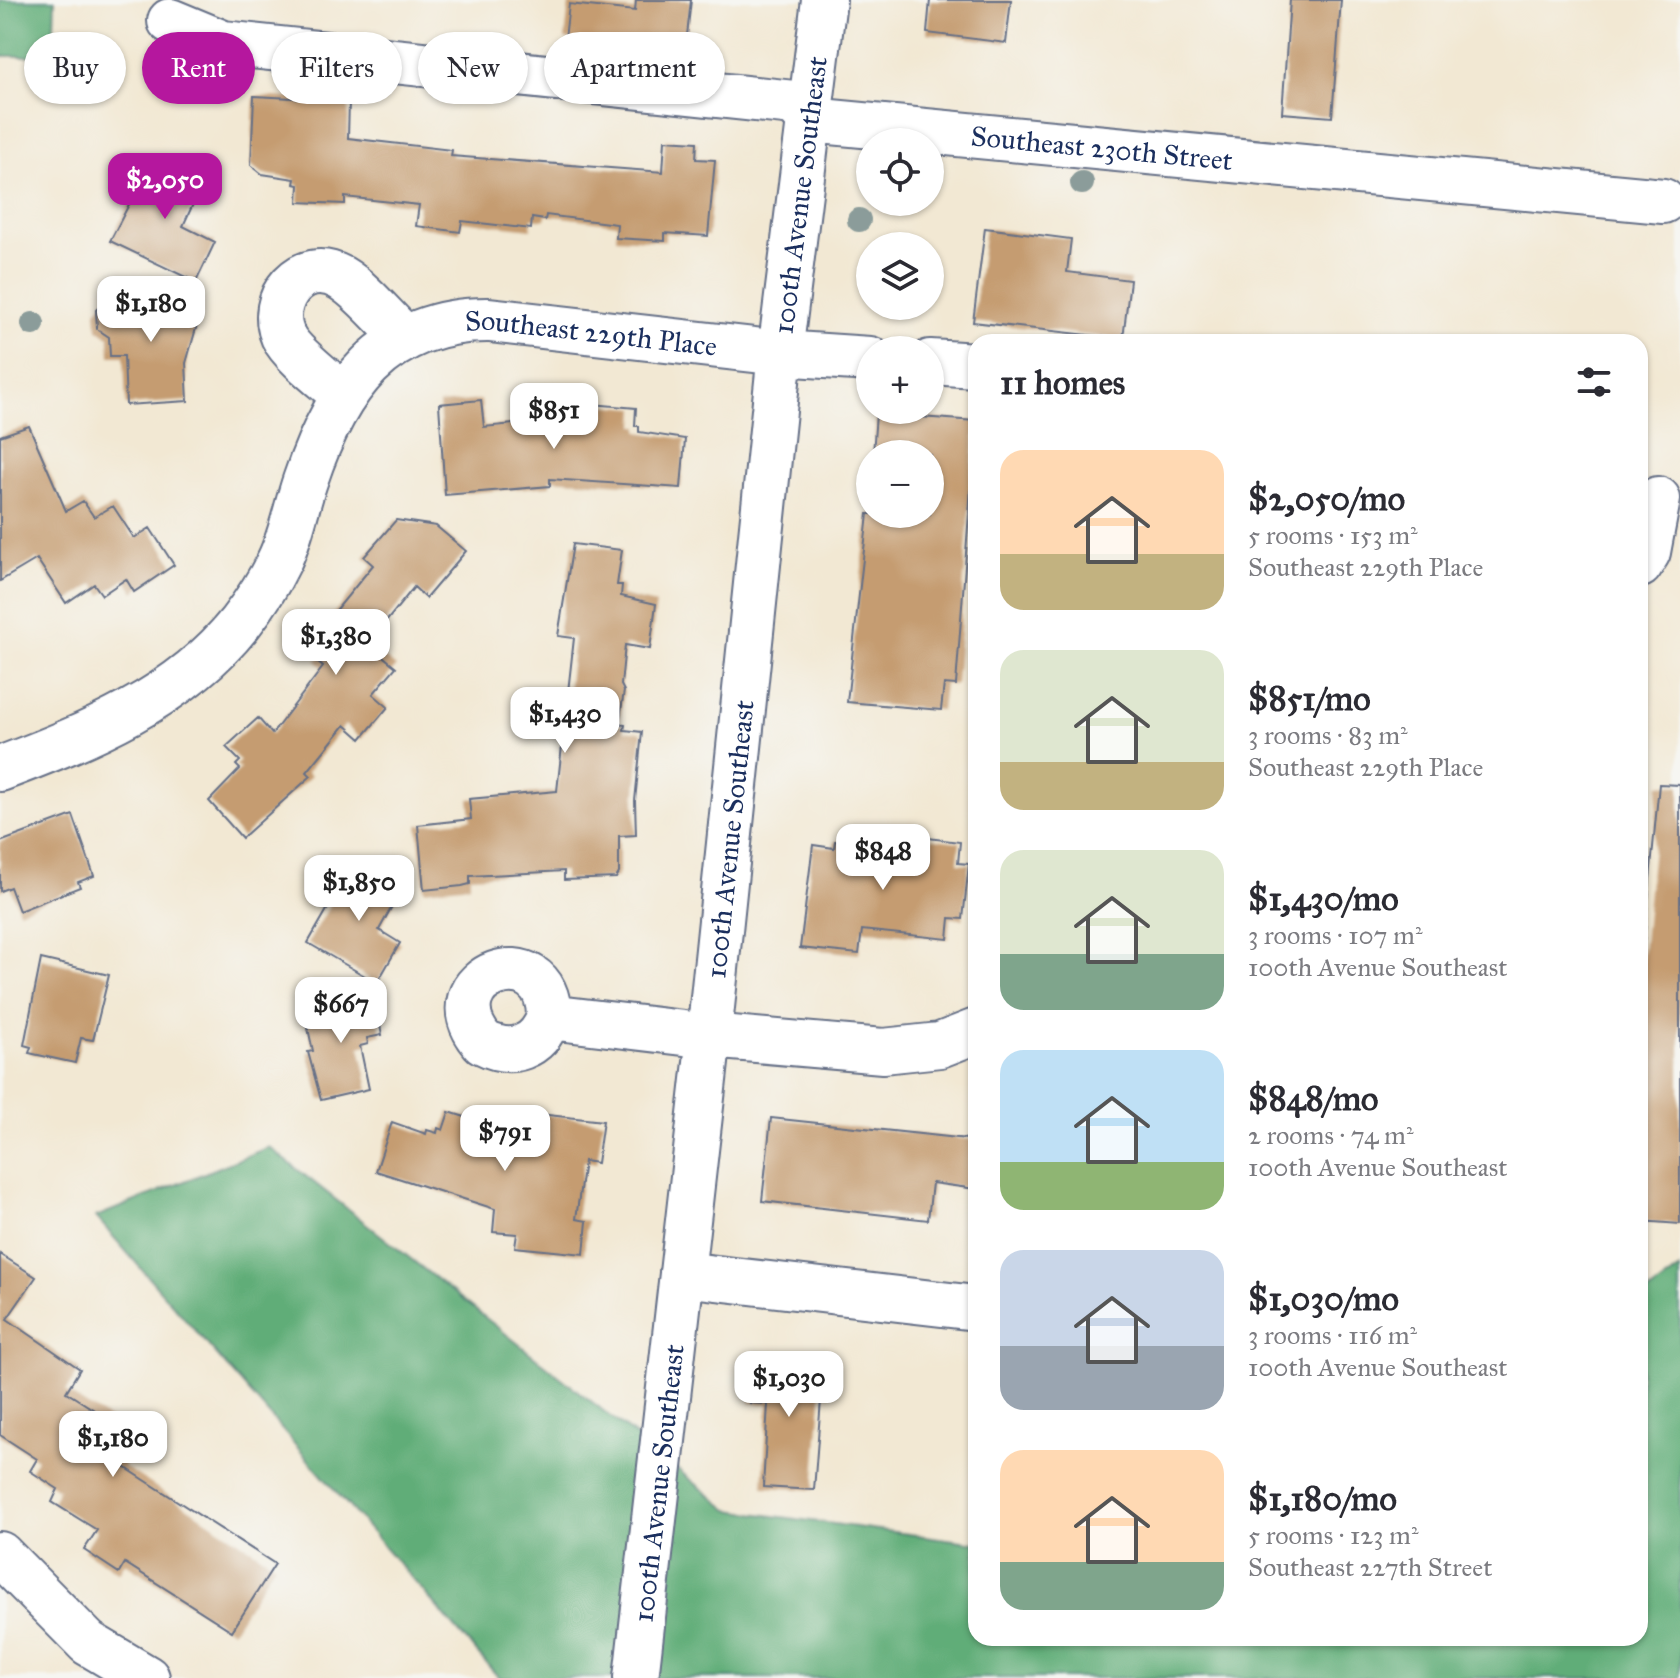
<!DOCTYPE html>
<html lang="en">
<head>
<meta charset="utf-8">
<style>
	body { margin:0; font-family:"IM FELL Great Primer",serif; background:#f7f7f7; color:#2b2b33; height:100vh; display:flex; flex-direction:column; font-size:30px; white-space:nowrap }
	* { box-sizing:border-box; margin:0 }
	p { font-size:26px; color:#7c7c81 }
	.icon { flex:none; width:44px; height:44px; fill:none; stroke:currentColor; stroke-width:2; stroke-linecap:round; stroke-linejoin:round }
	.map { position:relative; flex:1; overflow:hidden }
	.sheet { position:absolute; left:968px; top:334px; width:680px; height:1312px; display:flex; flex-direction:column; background:#fff; border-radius:24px; box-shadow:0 2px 6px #0004 }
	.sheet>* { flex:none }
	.hud { position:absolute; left:24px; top:32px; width:760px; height:72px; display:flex; gap:16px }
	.controls { position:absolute; left:856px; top:128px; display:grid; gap:16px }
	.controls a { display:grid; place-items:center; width:88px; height:88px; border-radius:50%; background:#fff; box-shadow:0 2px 6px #0004; font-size:40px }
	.price { position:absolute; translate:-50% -68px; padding:0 18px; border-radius:16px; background:#fff; color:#222; font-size:26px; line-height:52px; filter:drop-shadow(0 2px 4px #0008) }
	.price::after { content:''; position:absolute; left:50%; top:48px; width:24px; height:18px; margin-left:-12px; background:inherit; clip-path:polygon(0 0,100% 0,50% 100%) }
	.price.active { background:#b5179e; color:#fff }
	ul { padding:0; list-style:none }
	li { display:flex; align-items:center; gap:24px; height:200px; padding:0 32px }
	li span { display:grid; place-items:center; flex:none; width:224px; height:160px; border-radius:24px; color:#555 }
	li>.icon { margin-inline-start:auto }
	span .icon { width:96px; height:96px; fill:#fffc; stroke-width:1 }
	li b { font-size:34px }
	h2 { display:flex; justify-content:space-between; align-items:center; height:96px; padding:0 32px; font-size:34px }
	.tag { padding:0 28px; border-radius:36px; background:#fff; box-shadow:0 2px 6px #0004; font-size:28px; line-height:72px }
	.tag.active { background:#b5179e; color:#fff }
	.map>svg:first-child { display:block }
	.forest { fill:#61ad78; stroke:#3e6e6b; stroke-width:2 }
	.building { fill:#c59c71 }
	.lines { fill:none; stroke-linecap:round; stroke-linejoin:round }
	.minor-casing { stroke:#667087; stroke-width:48 }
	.minor { stroke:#fff; stroke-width:44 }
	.tree { fill:#8b9c9a }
	.labels { text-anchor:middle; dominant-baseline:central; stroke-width:6; stroke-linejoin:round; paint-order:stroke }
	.street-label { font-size:28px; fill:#1b2f5e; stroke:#f6f6f2 }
</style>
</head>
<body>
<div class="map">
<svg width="1680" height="1678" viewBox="0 0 1680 1678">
	<rect width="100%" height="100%" fill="#f6f6f2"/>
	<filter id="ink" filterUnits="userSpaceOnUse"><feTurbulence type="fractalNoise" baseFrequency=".0125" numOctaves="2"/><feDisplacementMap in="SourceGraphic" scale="16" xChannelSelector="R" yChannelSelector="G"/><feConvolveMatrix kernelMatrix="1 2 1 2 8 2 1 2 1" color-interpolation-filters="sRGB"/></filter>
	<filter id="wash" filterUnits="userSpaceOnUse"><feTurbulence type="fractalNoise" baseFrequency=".006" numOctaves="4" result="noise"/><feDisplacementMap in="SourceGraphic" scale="32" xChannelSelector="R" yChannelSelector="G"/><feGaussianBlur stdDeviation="1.8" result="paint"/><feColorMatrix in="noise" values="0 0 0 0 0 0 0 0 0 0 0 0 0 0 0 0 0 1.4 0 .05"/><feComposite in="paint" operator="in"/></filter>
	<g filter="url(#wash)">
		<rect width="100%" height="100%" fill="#f2e8d3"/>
		<path class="forest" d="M0,0h55l-2,56h-53z
			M269,1147l460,363 247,33v95h664v-339l40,-30v409h-1181l-403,-461z"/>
		<g id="blocks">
			<path class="building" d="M636,0h55l-6,53 -120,-14 4,-35 66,7z
				M930,0h81l-5,43 -79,-10z
				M1290,0h51l-9,117 -50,-4z
				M254,96l95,5 -1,37 104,12 -1,6 212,16 2,-32 32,2 -1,17 19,1 -7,76 -43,-3v8l-49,-3 1,-14 -71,-9 -1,5 -13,-2 -1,11 -69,-8 -2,11 -44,-6 3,-21 -74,-8v7l-47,-2 1,-17 -5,-1 1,-5 -33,-5 -11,-9z
				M154,156l50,24 -21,46 32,16 -19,40 -86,-41z
				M985,228l86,11 -4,33 63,8 -7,59 -150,-17z
				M190,293l-6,13 17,5 -15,52 2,38 -62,4 -2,-49h-14l-1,-19 -12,-8 -1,-19 13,-12z
				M481,400l3,27 107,-11 1,-12 44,4 -1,18h4v6l46,7 -4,49 -131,-9v7l-105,9 -6,-91z
				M876,414l100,7 -20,264 -12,-1 -3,26 -94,-8 21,-188h62v-60h-57z
				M29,426l37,85 17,-10 11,16 19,-11 21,32 16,-10 24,37 -40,27 -8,-13 -24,16 -8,-11 -28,19 -29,-44 -37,22v-145z
				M396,520l40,6 30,25 -40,47 -12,-11 -46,57 28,23 -23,27 15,13 -27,32 -16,-14 -38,47 4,4 -69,62 -33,-37 31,-32 -4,-4 4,-4 -14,-14 32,-29 14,16 51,-67 -7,-6 12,-15 -12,-11 57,-70 -9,-8z
				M573,544l49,6 -5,35h5l-1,11 35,8 -6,45 -25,-4 -4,40 3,6 -5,33 6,1 -1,5 18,2 -7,69 1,34 -17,1v37l-3,5 -52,2v-9l-94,5v8l-8,2 -38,4 -6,-65 53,-6 -2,-20 88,-8 17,-153 -16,-2z
				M1659,784l21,1v439l-40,-3v-237z
				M73,815l21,61 -16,6 2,5 -61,24 -9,-24 -10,4v-49z
				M897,834l63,8 -2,21 11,1 -6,55 -13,-1 -2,21 -86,-9 -3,24 -59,-6 13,-103 21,3 1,-7 61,7z
				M355,861l47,27 -23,42 21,13 -23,40 -69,-40z
				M41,959l68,16 -16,65 -12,-2 -6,25 -46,-10 2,-6 -7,-2z
				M374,996l8,39 -15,3 1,6 -8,2 9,43 -48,11 -13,-48 5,-1 -9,-41z
				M449,1112l80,25 1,-7 7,1 2,-17 64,7 -6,42 -13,-2 -8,58 11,2 -3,33 -69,-7 2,-13 -24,-2 2,-23 -119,-38 16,-49 34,12 1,-4 10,3 1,-5 5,2z
				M771,1118l205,22v49l-44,-6 -4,37 -166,-19z
				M0,1254l36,23 -29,42 73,50 -14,23 74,47 -17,27 152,98 -43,67 -107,-68 -6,10 -35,-23 13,-20 -45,-28 6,-13 -28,-18 7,-12 -37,-24z
				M754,1356l70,5 -10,129 -51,-3 5,-83 -18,-1z"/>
		</g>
	</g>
	<g filter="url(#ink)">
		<use href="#blocks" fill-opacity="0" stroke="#667087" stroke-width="2"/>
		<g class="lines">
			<g class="minor-casing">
				<g id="minor">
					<path id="s1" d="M170,21l53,22 571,60 16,17 853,81"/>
					<path d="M930,362l46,3"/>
					<path d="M344,396c-15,-14 -53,-42 -61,-60 -16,-37 19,-80 58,-58 22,13 44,41 63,59"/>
					<path d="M1640,565l8,-13 10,-53"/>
					<path id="s2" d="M0,769c87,-33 181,-71 240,-146 14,-18 29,-41 39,-62 12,-24 17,-54 26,-80 31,-93 79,-162 184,-161l291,33 90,6"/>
					<path d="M549,1017c0,-83 -121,-41 -66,25 29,15 55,6 66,-25l160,19 174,15 57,-6 36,-14"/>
					<path d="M682,1274l294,34"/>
					<path d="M0,1554l88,89 59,35"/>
					<path id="s3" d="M636,1678l73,-642 71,-683 44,-353"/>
				</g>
			</g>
			<use href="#minor" class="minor"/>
		</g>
		<g class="tree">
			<circle cx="1082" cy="183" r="12"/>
			<circle cx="859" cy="220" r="12"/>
			<circle cx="33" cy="324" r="12"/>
		</g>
	</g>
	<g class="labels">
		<g class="street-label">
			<text stroke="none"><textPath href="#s1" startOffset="948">Southeast 230th Street</textPath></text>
			<text stroke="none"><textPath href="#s3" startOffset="1492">100th Avenue Southeast</textPath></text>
			<text stroke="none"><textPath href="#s2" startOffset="810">Southeast 229th Place</textPath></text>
			<text stroke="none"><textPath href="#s3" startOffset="844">100th Avenue Southeast</textPath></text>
			<text stroke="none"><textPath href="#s3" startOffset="196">100th Avenue Southeast</textPath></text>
		</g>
	</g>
</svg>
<div class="controls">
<a><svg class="icon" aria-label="locate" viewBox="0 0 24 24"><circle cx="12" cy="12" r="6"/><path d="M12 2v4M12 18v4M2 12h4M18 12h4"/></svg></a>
<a><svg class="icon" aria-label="layers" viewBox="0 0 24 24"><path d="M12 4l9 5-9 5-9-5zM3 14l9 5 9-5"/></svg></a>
<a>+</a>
<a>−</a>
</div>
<b class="price active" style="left:165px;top:221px">$2,050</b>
<b class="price" style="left:151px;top:344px">$1,180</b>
<b class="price" style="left:554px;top:451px">$851</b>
<b class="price" style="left:336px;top:677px">$1,380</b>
<b class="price" style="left:565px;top:755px">$1,430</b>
<b class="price" style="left:883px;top:892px">$848</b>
<b class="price" style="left:359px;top:923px">$1,850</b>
<b class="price" style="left:341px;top:1045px">$667</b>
<b class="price" style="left:505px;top:1173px">$791</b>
<b class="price" style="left:789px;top:1419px">$1,030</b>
<b class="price" style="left:113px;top:1479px">$1,180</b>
<div class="hud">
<a class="tag">Buy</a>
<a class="tag active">Rent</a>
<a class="tag">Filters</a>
<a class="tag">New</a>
<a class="tag">Apartment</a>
</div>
<section class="sheet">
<h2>11 homes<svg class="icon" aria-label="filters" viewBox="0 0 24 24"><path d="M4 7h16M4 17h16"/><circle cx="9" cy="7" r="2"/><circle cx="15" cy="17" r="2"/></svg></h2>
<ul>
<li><span style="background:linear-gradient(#ffd9b3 65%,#c2b280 0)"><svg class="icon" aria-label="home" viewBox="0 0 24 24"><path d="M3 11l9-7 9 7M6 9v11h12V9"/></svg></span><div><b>$2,050/mo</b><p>5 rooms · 153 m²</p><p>Southeast 229th Place</p></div></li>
<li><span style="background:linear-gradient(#dfe7d0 70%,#c2b280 0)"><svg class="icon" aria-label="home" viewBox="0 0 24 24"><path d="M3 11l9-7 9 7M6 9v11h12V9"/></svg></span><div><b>$851/mo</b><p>3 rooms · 83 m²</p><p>Southeast 229th Place</p></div></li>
<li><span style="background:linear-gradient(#dfe7d0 65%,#7fa58c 0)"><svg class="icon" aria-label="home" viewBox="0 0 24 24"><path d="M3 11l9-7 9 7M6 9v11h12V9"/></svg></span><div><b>$1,430/mo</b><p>3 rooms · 107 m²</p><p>100th Avenue Southeast</p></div></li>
<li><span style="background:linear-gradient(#bfe0f5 70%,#8fb573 0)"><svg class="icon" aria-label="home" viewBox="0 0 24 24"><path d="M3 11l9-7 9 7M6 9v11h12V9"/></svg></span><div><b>$848/mo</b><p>2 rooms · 74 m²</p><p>100th Avenue Southeast</p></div></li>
<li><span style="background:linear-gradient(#c9d6e8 60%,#9aa5b1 0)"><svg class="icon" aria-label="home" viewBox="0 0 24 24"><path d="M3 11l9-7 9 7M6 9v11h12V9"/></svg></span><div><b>$1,030/mo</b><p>3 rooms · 116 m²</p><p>100th Avenue Southeast</p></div></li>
<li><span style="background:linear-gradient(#ffd9b3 70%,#7fa58c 0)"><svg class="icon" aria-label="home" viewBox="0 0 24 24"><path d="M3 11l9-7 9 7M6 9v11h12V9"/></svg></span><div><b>$1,180/mo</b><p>5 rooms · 123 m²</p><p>Southeast 227th Street</p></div></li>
</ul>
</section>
</div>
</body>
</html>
